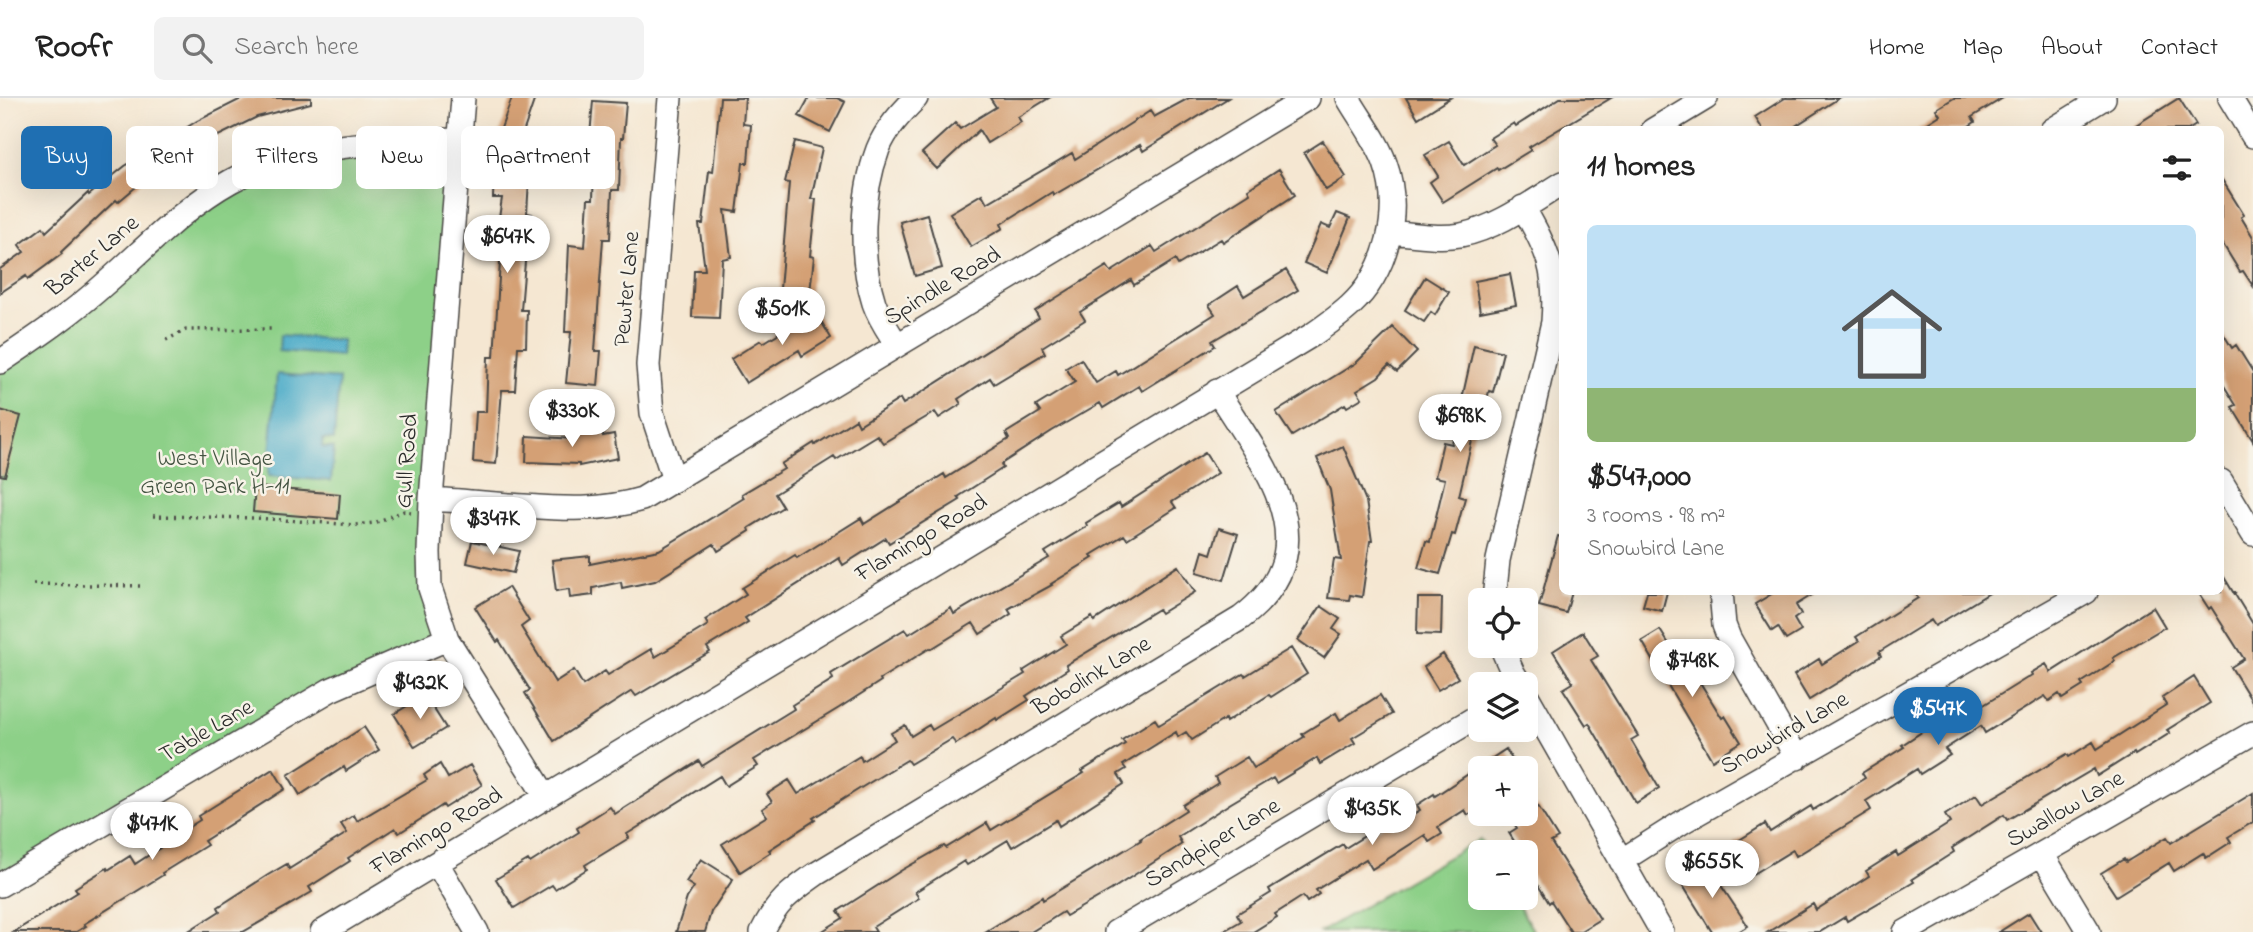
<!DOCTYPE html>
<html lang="en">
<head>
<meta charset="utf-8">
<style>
	body { margin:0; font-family:"Indie Flower",sans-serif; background:#f2f2f2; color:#222; height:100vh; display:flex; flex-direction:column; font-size:26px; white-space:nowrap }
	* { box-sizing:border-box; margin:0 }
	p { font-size:23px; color:#767676 }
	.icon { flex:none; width:38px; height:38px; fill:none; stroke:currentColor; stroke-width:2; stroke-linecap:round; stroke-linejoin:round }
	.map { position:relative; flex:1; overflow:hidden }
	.drawer { position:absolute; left:1559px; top:28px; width:665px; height:469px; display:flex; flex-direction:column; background:#fff; border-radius:10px; box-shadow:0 7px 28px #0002 }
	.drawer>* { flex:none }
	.guide { position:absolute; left:21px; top:28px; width:665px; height:63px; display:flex; gap:14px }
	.fabs { position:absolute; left:1468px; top:490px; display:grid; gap:14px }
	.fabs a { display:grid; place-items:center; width:70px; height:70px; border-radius:10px; background:#fff; box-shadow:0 7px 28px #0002; font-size:35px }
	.price { position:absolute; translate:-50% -60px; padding:0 16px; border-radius:24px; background:#fff; color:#222; font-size:23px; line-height:46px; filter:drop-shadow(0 2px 4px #0008) }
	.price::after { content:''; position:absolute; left:50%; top:42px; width:21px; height:16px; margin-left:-10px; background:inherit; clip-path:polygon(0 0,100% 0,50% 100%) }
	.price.selected { background:#1f6fb2; color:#fff }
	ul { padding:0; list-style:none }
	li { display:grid; align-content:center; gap:14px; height:371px; padding:0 28px }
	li+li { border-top:2px solid #e0e0e0 }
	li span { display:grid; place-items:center; height:217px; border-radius:10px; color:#555 }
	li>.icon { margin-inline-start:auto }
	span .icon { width:126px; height:126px; fill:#fffc; stroke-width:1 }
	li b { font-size:30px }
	h2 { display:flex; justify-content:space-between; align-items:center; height:84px; padding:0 28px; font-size:30px }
	.pill { padding:0 24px; border-radius:10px; background:#fff; box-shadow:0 7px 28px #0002; font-size:24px; line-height:63px }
	.pill.selected { background:#1f6fb2; color:#fff }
	header { display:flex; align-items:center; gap:42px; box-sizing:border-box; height:98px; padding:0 35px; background:#fff; border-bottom:2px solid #e0e0e0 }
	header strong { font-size:33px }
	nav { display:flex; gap:38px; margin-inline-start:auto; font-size:24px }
	.search { width:490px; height:63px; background:#f2f2f2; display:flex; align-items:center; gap:18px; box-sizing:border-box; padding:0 24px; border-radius:10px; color:#767676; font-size:26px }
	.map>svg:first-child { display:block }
	.green { fill:#8dd088; stroke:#5c7e5a; stroke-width:2 }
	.water { fill:#49aac8; stroke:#3a6a7a; stroke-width:2 }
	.building { fill:#d4a074 }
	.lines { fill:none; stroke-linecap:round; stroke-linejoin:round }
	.minor-casing { stroke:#494744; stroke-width:26 }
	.path { stroke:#494744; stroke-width:3.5; stroke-dasharray:2 5; stroke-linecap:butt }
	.minor { stroke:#fff; stroke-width:23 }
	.labels { text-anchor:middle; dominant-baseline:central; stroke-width:5; stroke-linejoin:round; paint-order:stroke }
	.street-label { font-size:24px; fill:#2b2b2b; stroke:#f7f3e8 }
	.park-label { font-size:24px; fill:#445442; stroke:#f7f3e8 }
</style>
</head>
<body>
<header>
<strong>Roofr</strong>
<div class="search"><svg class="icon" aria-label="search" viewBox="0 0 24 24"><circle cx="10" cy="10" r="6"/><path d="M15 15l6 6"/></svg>Search here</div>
<nav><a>Home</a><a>Map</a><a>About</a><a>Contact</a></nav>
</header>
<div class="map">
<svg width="2253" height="834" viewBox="0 0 2253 834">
	<rect width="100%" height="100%" fill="#f7f3e8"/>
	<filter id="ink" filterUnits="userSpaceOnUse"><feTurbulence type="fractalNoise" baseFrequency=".0143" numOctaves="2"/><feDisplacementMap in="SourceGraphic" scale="14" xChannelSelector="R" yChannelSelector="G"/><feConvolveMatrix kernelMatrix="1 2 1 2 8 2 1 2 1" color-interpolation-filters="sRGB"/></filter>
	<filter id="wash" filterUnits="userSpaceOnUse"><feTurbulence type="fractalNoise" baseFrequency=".00686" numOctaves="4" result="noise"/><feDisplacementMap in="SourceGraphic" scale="28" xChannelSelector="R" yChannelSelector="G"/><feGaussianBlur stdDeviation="1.57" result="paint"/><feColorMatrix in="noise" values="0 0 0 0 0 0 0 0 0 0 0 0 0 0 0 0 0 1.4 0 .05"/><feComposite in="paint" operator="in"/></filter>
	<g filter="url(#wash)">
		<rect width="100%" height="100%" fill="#f5e7d2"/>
		<path class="green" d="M456,44l-32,431 17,62 -441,240v-506l201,-169 130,-51z
			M1480,741l8,13h-8v46h34l20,34h-214z"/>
		<path class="water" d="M280,237l62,5 -1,16 -62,-5z
			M277,276l62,5 -5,61 -11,-1 -1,8 12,1 -3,33 -63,-5z"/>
		<g id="blocks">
			<path class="building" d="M243,0h68v5l-54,14 -53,26 -1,-2 -61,38 1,2 -25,21 -2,-2 -55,52 1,2 -34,25 -2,-3 -26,17v-24l24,-17 -5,-7 24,-18 3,5 42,-39 1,2 36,-29 72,-45z
				M512,0h23l-22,64 17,1 -3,50 5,1 -4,19 5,1 -2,17 -5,-1 -5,60h6l-1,37h-8l-3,43h-13l-6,74 -23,-2 3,-50h10l2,-55h6l7,-111 -6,-1 7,-47h-9l2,-53z
				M720,0h25l-2,26 8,1 -3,38h-5l-6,49 -12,-2 6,47 -9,2 -3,59 -27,-1 2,-47h11l-6,-46h4l6,-53 4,1z
				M809,0h28l8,4 -15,30 -31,-16z
				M990,0h59l-31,19 3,5 -34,21 -8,-13 -42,39 -15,-16 33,-30 5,6 36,-22z
				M1189,0h39l-85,53 -3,-6 -86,50 -2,-3 -51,32 2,4 -32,19 -21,-34 32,-19 5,9 85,-50 3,6 75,-48 4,6z
				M1406,0h44l-32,20z
				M1560,0h51l-82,49 2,3 -33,20 -1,-2 -54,34 -13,-20 8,-6 -13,-21 24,-14 15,24 31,-20 -5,-7 24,-15 2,3z
				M1785,0h54l-50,32h-26l-8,-13z
				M1954,0h49l-31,19 3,5 -12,8h-46l23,-15 -4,-6z
				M2179,0l17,27 -8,5h-60z
				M593,3l33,2 -3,35h-2l-2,52h-7l-2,49h-7l-8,112h6l-3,35 -32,-3 5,-51h-6l4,-87 16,2 3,-48h5l2,-63h-5z
				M795,43l27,7 -11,51h5l-6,57 4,1 -4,35 -30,-3 9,-106 -4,-1z
				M1323,43l23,36 -20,13 -22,-37z
				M1279,71l16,26 -72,47 -2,-3 -43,26 -3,-5 -41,25 -3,-5 -51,32 5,8 -43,27 3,6 -51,31 -4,-6 -32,21 3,5 -22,14 -4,-6 -52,31 -6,-8 -41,25 -2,-3 -59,37 8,13 -34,21 1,3 -32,20 -4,-7 -59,37 -33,7 -1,-6 -28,6v7l-23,3 -1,-9 -13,2 -4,-31 38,-4v8l69,-14 85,-52 -2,-4 42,-25 -3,-5 33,-21 1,2 41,-26 3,6 41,-26 3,5 136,-86 -4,-7 72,-45 4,6 41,-26 4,6 94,-59 -2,-4z
				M2221,80l23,37 -3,2 12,20v49l-10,-15 -3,1 -19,-31z
				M1337,115l13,5 -23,55 -23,-10 17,-39 9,4z
				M927,116l15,54 -27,8 -15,-54z
				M1286,172l12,20 -86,51 3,5 -73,45 -3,-5 -36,22 -3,-5 -48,28 -51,33 2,4 -45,29 2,3 -71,43 -3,-5 -43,27 -4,-7 -94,60 3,4 -41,25 3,5 -74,44 -4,-5 -78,50 -29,-48 5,-3 -31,-50 -2,2 -22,-35 33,-20 21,34 -8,6 34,55 19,-12 9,15 22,-14 3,4 43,-26 4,8 53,-32 -3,-5 41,-26 -4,-6 53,-33 2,3 64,-40 3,6 80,-50 2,4 63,-39 -3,-6 34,-21 -4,-6 39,-24 -9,-14 15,-9 15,24 20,-12 2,4 97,-61 -6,-9 29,-19 6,10z
				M1510,176l6,31 -36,7 -5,-31z
				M1425,179l24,15 -14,23 -4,-3 -7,10 -19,-12z
				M815,213l16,27 -29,18 -3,-6 -53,33 -15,-24 30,-19 2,3z
				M1393,229l24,25 -20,20 -8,-7 -11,12 -21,13 5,8 -15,9 -2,-3 -53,32 -16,-24 80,-49z
				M2221,232l11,18 4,-3 17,27v69l-21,-34 4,-2 -15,-24z
				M1474,247l29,7 -10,40 -4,-1 -9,38 -5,-1 -16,68 6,2 -10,37 -3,-1 -12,40 -22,-6 8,-27 4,1 15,-63 -10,-2 8,-35 9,2z
				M0,312l21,6 -16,60 -5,-1z
				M602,331l1,7 11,-2 4,24 -39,8v-2l-53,-2 1,-26 47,3 -1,-5z
				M1343,348l23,55 6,40h-2l-8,56 -12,-2 -1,5 -21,-2 6,-39 7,1 -11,-70 -13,-32z
				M1205,355l13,20 -46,29 4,6 -49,31 -3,-4 -33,20 2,3 -42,26 1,1 -44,24 3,5 -31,20 -7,-11 -42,26 -1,-1 -50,31 1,2 -42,27 -85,52 4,6 -32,20 -6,-10 -93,58 2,4 -44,27 2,4 -32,20 -3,-4 -38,23 -18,-29 32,-19 2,3 49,-31 -2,-4 33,-21 5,7 84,-53 3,5 40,-25 52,-32 -2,-4 41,-26 -2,-5 74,-45 4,5 42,-26 3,6 95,-56 -4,-6 42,-26 -1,-3 33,-20 2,4z
				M255,389l85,7 -2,25 -85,-7z
				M1219,430l19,6 -14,46 -27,-8 6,-21 8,3z
				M1558,438l5,1v55h9l-6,21 -27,-7z
				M472,443l47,10 -6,22 -46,-10z
				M1178,468l17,26 -34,21 -3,-4 -92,56 2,4 -42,27 3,4 -32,20 -1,-2 -40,26 -4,-5 -42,25 -3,-4 -43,26 -51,32 2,2 -46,30 2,2 -31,20 -18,-28 45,-28 -5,-7 10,-7 -5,-8 22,-14 9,14 62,-38 2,5 33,-21 -4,-7 14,-8 6,11 18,-11 3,5 93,-56 -2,-3 43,-27 -5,-8 31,-19 2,4z
				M2221,474l12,20h3l-2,1 19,31v79l-22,-36 13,-8 -33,-52 -2,2 -11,-17h23z
				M1647,494h20l-5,19 -19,-5z
				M1775,494h42l-21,13 5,9 -7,5 7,12 -15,9 -8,-13 -6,4 -17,-27z
				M1913,494h78l-56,34 -4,-6 -52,32 2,4 -72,44 -15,-25 25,-16 3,5 37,-23 -3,-4 62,-39z
				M1418,500h24l-1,37 -24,-1z
				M1321,508l19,13 -7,10 8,5 -17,24 -26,-18z
				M2153,509l12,20 -52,31 2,3 -34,22 2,3 -21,13 -3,-5 -10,7 -4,-5 -60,37 -4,-7 -36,23 5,6 -30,19 -3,-5 -51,32 5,9 -75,46 -3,-6 -41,25 -19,-31 32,-20 5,8 41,-26 2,4 52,-32 -3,-5 42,-26 -2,-2 29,-19 1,2 46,-28 4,6 50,-31 -1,-2 15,-9 5,8z
				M1660,532l28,44 5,-3 29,47 3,-2 16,26 -29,18 -70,-119z
				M1583,534l15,24 -7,4 47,76 -7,4 28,48 -23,15 -47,-80 -3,2 -23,-36 10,-6 -20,-32z
				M1291,550l16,26 -36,23 -2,-2 -43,27 -1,-3 -33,21 -6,-8 -8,5 -2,-5 -53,33 3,4 -8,5 6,10 -65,42 -3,-6 -44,27 -4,-7 -41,25 -3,-4 -49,31 4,6 -46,29 3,5h-55l22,-14 -5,-7 64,-41 42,-24 2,2 41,-25 4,7 93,-57 -2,-2 43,-27 -3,-4 33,-21 4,6 84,-51 2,2z
				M1443,556l15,24 -20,12 -14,-23z
				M2194,579l16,26 -43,27 3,3 -35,22 -1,-2 -37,23 -3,-7 -87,51 -3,-5 -52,33 2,4 -42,27 2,3 -67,39 -2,-4 -25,15h-52l45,-28 3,6 53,-34 -3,-5 30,-19 2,4 52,-33 -5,-8 31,-20 6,9 85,-50 2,3 24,-15 4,7 69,-44 -4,-7z
				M425,597l21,33 -31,19 -21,-33z
				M1380,597l12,19 -40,24 3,5 -35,21 -3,-6 -41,25 -3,-5 -42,25 -53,34 4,7 -71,46 -45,26 -3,-4 -32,20h-46l57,-35 1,3 98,-60 -1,-1 46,-29 -3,-5 35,-22 -3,-6 32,-20 7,11 50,-31 -2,-3 34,-21 4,7z
				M364,629l15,23 -33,21 -2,-4 -44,28 -12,-20z
				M1506,651l11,19h-37v39l-12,8 -3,-5 -27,17 4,7 -13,8 -4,-7 -53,34 -6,-10 -50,31 3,4 -12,8 -4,-6 -28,18 2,3 -24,15h-31l19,-11 -4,-7 34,-21 -2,-4 74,-45 2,4 44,-27 3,6 28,-17 -3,-5 17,-11 1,2z
				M440,666l8,14 22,-13 12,20 -37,23 -2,-3 -44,28 -4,-5 -47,30 2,3 -41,26 3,5 -69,40h-56l33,-21 -2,-4 50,-32 19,-11 2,5 58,-36 -6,-9 13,-9 3,6 70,-41 -3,-5z
				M273,671l12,20 -81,52 3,4 -45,28 1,2 -79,49 2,2 -10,6h-62l64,-40 -3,-4 32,-20 1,2 22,-14 5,8 25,-16 -1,-2 41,-26 -2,-4z
				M2253,695v29l-25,15 3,5 -25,16 -3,-5 -29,18 -5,-8 -53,33 -15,-23 23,-14 2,3 41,-25 4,6z
				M1538,708l20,32 -7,4 49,77 -21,13h-8l-20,-31 -2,2 -21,-34 2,-2 -4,-6v-9h-5l-12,-19 8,-5 -4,-6z
				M701,761l32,20 -22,33 -6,20h-29l11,-34 7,-11 -8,-5z
				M1704,762l44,66 -10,6h-26l-35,-56z
				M2029,815l12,19h-42z"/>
		</g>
	</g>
	<g filter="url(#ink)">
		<use href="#blocks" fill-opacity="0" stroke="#494744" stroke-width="2"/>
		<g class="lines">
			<g class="minor-casing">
				<path id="minor" d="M463,0l-32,401 -2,53 1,36 17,51 99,158
					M670,0l-22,267 4,48 22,67
					M2230,0l23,38
					M1653,32l53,-32
					M2052,32l52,-32
					M1390,134c22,2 48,7 71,3 36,-7 71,-33 102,-52
					M897,247c-8,-13 -18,-27 -23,-42 -15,-47 -13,-108 4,-154 8,-20 23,-36 38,-51
					M0,264c37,-25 74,-50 107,-80 40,-35 77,-75 124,-101 69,-38 153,-40 229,-41
					M2221,383l32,53
					M431,401c31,2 62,5 93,7 41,3 78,5 118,-7l666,-401
					M1721,494l3,33 5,13 68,120
					M1494,502l4,-40 55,-238c4,-52 -5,-71 -30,-115
					M1501,548l11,25 8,13
					M1526,596l136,238
					M2042,756l47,78
					M1621,763l63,-40 402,-229
					M437,765l40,69
					M0,787l330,-195 117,-51
					M322,834l990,-597c13,-9 26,-18 38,-29 38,-35 52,-95 35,-143 -8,-23 -25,-44 -37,-65
					M762,834c15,-30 27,-39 54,-58l425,-256c94,-71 21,-154 -24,-227
					M1116,834l364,-217
					M1905,834l348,-199"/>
			</g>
			<path class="path" d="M166,242l20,-10 85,-1
				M153,418l102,2 100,7 19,-2 30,-12 7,1
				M33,486l107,2"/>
			<use href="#minor" class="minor"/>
		</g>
	</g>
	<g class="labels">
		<g class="street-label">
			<text transform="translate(93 159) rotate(-40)">Barter Lane</text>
			<text transform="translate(943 189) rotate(-31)">Spindle Road</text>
			<text transform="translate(628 191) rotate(-85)">Pewter Lane</text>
			<text transform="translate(408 363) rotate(-86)">Gull Road</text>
			<text transform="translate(922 441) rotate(-31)">Flamingo Road</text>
			<text transform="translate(1092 579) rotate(-31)">Bobolink Lane</text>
			<text transform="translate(207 634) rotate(-30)">Table Lane</text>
			<text transform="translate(1785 636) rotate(-30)">Snowbird Lane</text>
			<text transform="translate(2066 712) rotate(-30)">Swallow Lane</text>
			<text transform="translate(437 734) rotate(-31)">Flamingo Road</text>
			<text transform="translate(1213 746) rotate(-31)">Sandpiper Lane</text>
		</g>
		<g class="park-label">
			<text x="215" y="361">West Village<tspan x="215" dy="28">Green Park H-11</tspan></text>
		</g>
	</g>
</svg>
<div class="fabs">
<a><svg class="icon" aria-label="locate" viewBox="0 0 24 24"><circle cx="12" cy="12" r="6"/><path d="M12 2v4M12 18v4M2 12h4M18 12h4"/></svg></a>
<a><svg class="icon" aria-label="layers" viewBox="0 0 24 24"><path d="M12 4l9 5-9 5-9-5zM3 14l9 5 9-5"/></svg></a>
<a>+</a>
<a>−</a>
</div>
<b class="price" style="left:507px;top:177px">$647K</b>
<b class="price" style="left:782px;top:249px">$501K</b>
<b class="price" style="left:572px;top:351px">$330K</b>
<b class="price" style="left:1460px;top:356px">$698K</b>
<b class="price" style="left:493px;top:459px">$347K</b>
<b class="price" style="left:1692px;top:601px">$748K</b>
<b class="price" style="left:420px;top:623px">$432K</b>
<b class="price selected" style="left:1938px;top:649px">$547K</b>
<b class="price" style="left:1372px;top:749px">$435K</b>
<b class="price" style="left:152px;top:764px">$471K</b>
<b class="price" style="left:1712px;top:802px">$655K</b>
<div class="guide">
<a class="pill selected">Buy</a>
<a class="pill">Rent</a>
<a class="pill">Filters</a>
<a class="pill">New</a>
<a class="pill">Apartment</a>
</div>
<section class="drawer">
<h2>11 homes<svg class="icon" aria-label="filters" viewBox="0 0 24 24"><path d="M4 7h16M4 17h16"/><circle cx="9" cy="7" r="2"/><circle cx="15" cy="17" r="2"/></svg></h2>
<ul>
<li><span style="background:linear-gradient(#bfe0f5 75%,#8fb573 0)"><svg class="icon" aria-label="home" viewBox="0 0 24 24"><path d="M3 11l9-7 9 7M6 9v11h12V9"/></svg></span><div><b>$547,000</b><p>3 rooms · 98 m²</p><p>Snowbird Lane</p></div></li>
</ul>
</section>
</div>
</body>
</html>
